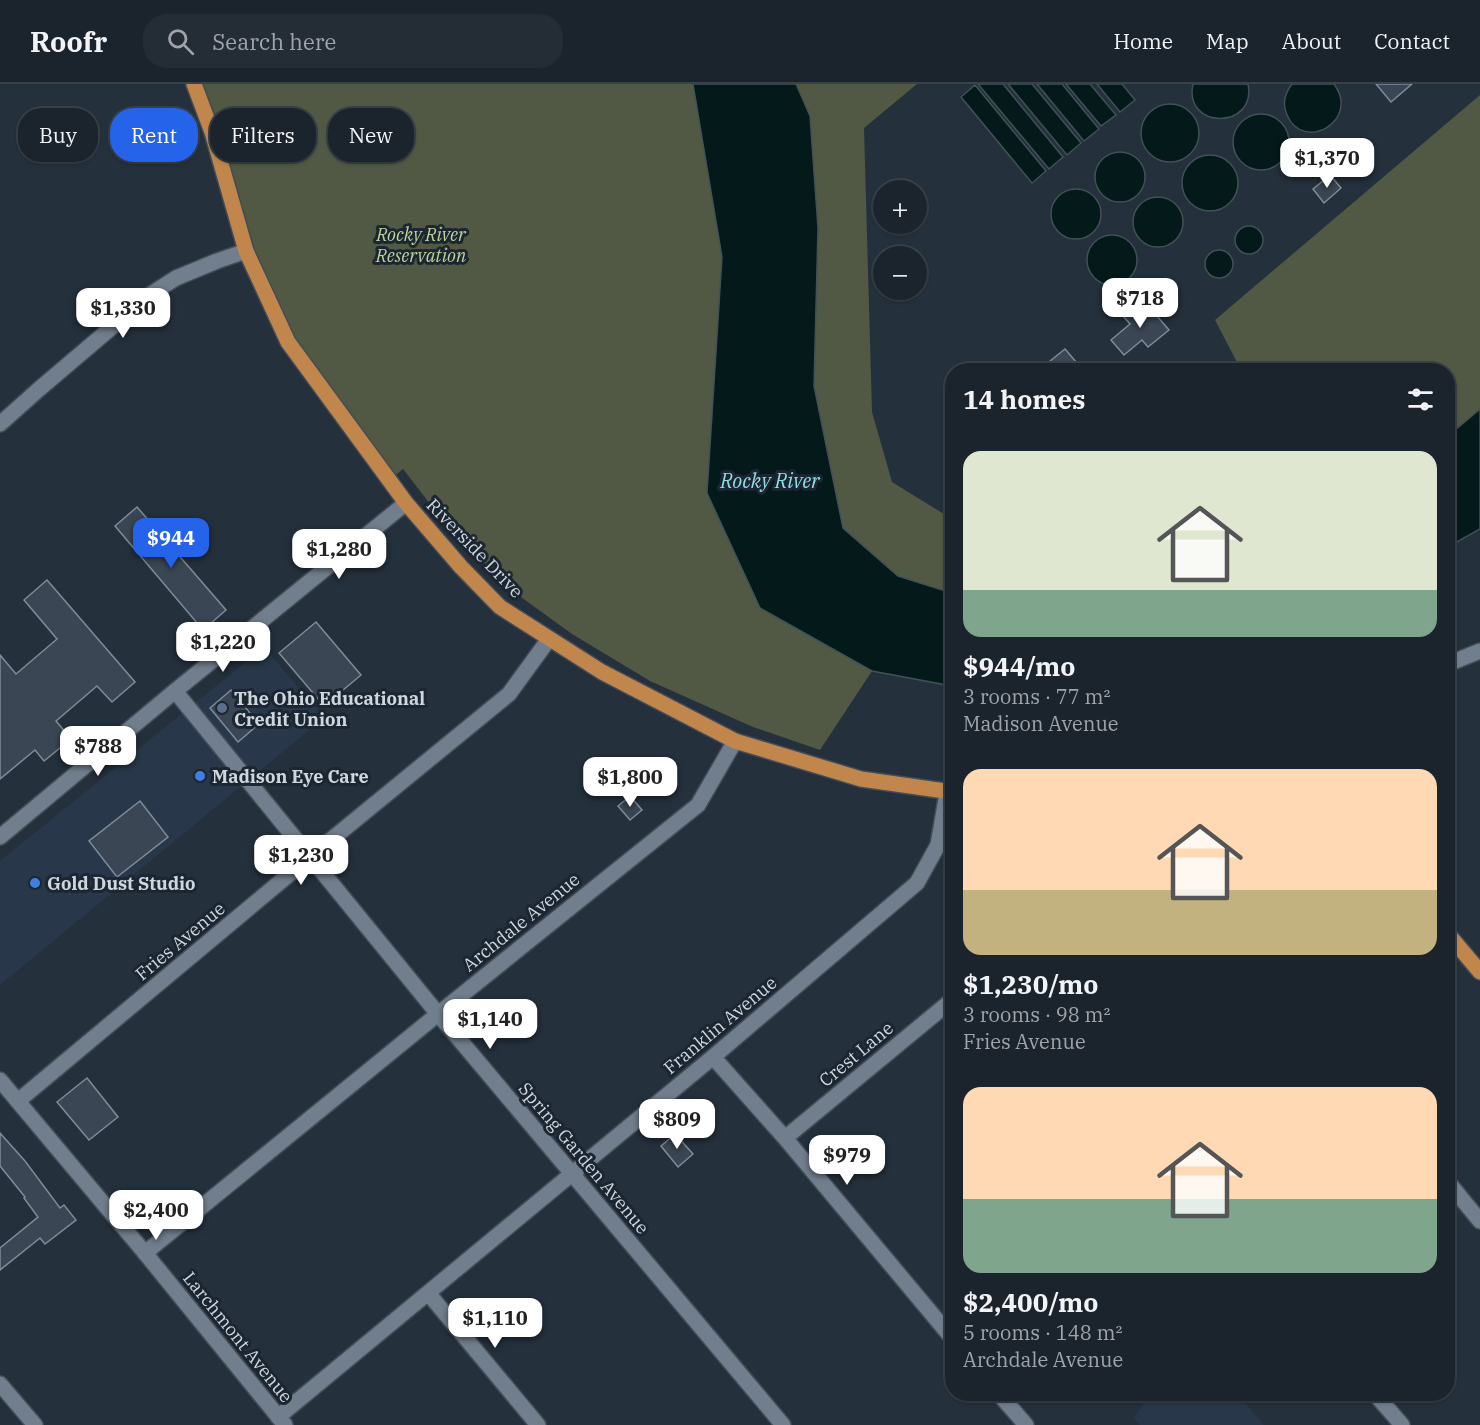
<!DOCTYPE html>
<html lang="en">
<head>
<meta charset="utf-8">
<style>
	body { margin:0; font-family:"IBM Plex Serif",serif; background:#242c35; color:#f1f3f6; height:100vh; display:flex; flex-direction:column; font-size:22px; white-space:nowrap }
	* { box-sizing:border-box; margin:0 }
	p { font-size:20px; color:#a0a4aa }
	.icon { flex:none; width:33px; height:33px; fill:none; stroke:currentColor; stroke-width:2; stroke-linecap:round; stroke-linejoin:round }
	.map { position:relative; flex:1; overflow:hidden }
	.side { position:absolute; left:945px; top:279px; width:510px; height:1038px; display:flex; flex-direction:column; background:#1b242d; border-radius:24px; box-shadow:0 2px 4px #0004,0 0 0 2px #394149 }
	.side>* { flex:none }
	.banner { position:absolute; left:18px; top:24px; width:570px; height:54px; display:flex; gap:12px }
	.tools { position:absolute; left:873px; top:96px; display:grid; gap:12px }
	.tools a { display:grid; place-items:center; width:54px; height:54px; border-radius:50%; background:#1b242d; box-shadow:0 2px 4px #0004,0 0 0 2px #394149; font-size:30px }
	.price { position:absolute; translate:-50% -51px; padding:0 14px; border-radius:12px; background:#fff; color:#222; font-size:20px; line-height:39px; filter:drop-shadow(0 2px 3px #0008) }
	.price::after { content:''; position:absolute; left:50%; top:36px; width:18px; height:14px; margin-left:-9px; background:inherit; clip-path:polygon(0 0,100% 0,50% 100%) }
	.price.on { background:#2563eb; color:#fff }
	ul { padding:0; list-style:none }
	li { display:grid; align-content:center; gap:12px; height:318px; padding:0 18px }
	li span { display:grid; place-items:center; height:186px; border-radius:18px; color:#555 }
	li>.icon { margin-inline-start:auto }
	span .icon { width:108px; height:108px; fill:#fffc; stroke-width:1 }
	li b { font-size:26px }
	h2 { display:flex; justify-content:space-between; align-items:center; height:72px; padding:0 18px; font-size:26px }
	.tag { padding:0 21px; border-radius:24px; background:#1b242d; box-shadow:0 2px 4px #0004,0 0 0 2px #394149; font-size:21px; line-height:54px }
	.tag.on { background:#2563eb; color:#fff }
	header { display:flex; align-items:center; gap:36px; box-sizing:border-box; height:84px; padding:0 30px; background:#1b242d; border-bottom:2px solid #394149 }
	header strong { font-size:28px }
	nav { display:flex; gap:33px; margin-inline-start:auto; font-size:21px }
	.search { width:420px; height:54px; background:#242c35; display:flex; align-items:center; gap:15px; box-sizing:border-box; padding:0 21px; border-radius:24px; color:#a0a4aa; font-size:22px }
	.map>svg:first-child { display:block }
	.built { fill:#28384a }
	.green { fill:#515844 }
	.water { fill:#03191a; stroke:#405255; stroke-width:1.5 }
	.building { fill:#3a4653; stroke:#7e8b9a; stroke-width:1.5 }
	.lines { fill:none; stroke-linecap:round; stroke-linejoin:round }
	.street-casing { stroke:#434c57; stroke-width:18 }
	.secondary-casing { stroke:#434c57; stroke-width:18 }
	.primary-casing { stroke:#434c57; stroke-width:18 }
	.street { stroke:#717e8d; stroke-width:15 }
	.secondary { stroke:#717e8d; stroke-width:15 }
	.primary { stroke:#c0864b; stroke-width:15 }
	.service-dot { fill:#5c6f8a; stroke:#1b2632; stroke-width:2 }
	.shop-dot { fill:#3f7fe0; stroke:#1b2632; stroke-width:2 }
	.labels { text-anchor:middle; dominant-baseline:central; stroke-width:6; stroke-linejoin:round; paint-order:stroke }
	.park-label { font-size:18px; font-style:italic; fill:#bed197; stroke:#1b2632 }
	.street-label { font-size:18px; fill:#ced6de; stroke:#1b2632 }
	.poi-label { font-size:18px; font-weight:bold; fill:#ced6de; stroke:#1b2632; text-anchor:start }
	.water-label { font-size:20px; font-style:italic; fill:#8fdfe1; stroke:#1b2632 }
</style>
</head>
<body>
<header>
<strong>Roofr</strong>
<div class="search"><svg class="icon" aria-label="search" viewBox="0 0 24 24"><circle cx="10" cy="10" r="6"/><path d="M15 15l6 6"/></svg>Search here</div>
<nav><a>Home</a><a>Map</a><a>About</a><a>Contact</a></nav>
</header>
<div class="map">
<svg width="1480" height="1341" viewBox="0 0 1480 1341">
	<rect width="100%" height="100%" fill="#24303c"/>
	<path class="built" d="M264,563l60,71 -324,267v-124z
		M1150,1310h87l27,31h-124l-6,-7z"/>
	<path class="green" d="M199,0h718l-53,44 8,284 20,70 60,37v74l-54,-17 -55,-47 -29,-143 4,-158 -98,18 40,362 112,63 -52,79 -67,-23 -103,-46 -78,-47 -65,-47 -52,-51 -52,-67 -13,11 -118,-172z
		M1480,11v314l-32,27v-66h-207l-26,-50z"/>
	<path class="water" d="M693,0h103l14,32 8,112 -4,158 29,142 55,48 54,17v93l-80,-15 -112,-63 -53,-115 15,-236z
		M978,0h25l60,73 -14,12z
		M1008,0h24l49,59 -14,12z
		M1037,0h25l37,45 -15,12z
		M1066,0h24l26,31 -15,11z
		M1097,0h25l13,16 -15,12z
		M1193,0h55c9,46 -65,46 -55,0z
		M1292,0h42c27,37 -31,69 -47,31 -5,-11 -2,-22 5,-31z
		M975,1l71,86 -14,12 -71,-86z
		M1141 49a29 29 0 1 1 58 0a29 29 0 1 1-58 0Z
		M1233 58a28 28 0 1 1 56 0a28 28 0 1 1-56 0Z
		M1095 93a25 25 0 1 1 50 0a25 25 0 1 1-50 0Z
		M1182 99a28 28 0 1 1 56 0a28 28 0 1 1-56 0Z
		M1051 130a25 25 0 1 1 50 0a25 25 0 1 1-50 0Z
		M1133 138a25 25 0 1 1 50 0a25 25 0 1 1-50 0Z
		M1235 156a14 14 0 1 1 28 0a14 14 0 1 1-28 0Z
		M1087 176a25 25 0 1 1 50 0a25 25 0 1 1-50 0Z
		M1205 180a14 14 0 1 1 28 0a14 14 0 1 1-28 0Z
		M1480,325v120l-32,18v-111z"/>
	<path class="building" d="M1376,0h36l-21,18z
		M1330,91l11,13 -17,15 -11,-14z
		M1140,218l7,8 3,-2 19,22 -21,17 -6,-7 -18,15 -13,-15 19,-16 -7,-8z
		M1065,265l18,21h-44z
		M137,423l89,103 -23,20 -88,-104z
		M47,496l88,102 -23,20 -15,-16 -41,35 15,18 -27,22 -9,-11 -35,29v-124l16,19 41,-35 -33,-39z
		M316,538l45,53 -37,31 -45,-53z
		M231,606l28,34 -21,18 -28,-34z
		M630,712l12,14 -12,10 -12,-14z
		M140,717l28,36 -51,40 -28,-36z
		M87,994l31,39 -29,23 -32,-38z
		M0,1049l25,28 35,47 4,-3 12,15 -31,24 -5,-6 -40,32v-22l38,-31 -14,-19 1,-1 -25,-31z
		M675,1050l18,20 -15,13 -17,-21z"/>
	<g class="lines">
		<g class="street-casing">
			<path id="street" d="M0,340l38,-34 113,-96 25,-16 41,-17 29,-10
				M1448,580l32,-13
				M175,607l263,323 345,411
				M713,973l72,81 167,200
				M18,1017l292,-244 199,-163 40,-55
				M785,1054l167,-138
				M1448,1098l32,39
				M145,1169l293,-239 260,-209 37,-64
				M428,1209l110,132
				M0,1300l35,41
				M999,1310l27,31
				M1375,1310l27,31
				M278,1333l435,-360 204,-174 21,-38 9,-52"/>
		</g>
		<g class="secondary-casing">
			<path id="secondary" d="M0,753l175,-146 231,-188
				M0,996l145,173 140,172"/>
		</g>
		<g class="primary-casing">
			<path id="primary" d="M194,0l18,48 34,119 42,91 118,161 55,64 39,40 102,65 133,69 126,38 91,13
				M1448,850l32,38"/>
		</g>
		<use href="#street" class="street"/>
		<use href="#secondary" class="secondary"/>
		<use href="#primary" class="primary"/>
	</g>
	<circle class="service-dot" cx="222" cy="624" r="6"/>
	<g class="shop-dot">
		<circle cx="200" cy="692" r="6"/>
		<circle cx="35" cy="799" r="6"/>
	</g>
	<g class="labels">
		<g class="park-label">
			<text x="421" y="150">Rocky River<tspan x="421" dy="21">Reservation</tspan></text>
		</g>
		<g class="street-label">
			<text transform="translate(475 464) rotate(46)">Riverside Drive</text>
			<text transform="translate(521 838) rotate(-39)">Archdale Avenue</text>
			<text transform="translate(180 857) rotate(-40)">Fries Avenue</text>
			<text transform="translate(720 941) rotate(-40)">Franklin Avenue</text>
			<text transform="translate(856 970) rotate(-40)">Crest Lane</text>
			<text transform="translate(584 1074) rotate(50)">Spring Garden Avenue</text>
			<text transform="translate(238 1253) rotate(51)">Larchmont Avenue</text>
		</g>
		<g class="poi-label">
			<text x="234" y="614">The Ohio Educational<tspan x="234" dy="21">Credit Union</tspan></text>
			<text x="212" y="692">Madison Eye Care</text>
			<text x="47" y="799">Gold Dust Studio</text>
		</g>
		<g class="water-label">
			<text x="770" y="396">Rocky River</text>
		</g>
	</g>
</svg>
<div class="tools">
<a>+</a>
<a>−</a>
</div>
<b class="price" style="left:1327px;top:105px">$1,370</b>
<b class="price" style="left:1140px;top:245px">$718</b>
<b class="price" style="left:123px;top:255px">$1,330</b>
<b class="price on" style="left:171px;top:485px">$944</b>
<b class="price" style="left:339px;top:496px">$1,280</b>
<b class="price" style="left:223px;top:589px">$1,220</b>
<b class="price" style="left:98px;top:693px">$788</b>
<b class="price" style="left:630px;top:724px">$1,800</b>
<b class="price" style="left:301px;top:802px">$1,230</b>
<b class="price" style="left:490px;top:966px">$1,140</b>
<b class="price" style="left:677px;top:1066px">$809</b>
<b class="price" style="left:847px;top:1102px">$979</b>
<b class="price" style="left:156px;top:1157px">$2,400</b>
<b class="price" style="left:495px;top:1265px">$1,110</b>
<div class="banner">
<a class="tag">Buy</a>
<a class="tag on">Rent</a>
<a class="tag">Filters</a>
<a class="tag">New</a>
</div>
<section class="side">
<h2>14 homes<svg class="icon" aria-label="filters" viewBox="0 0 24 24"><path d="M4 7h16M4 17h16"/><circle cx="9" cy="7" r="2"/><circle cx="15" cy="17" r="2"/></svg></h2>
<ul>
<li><span style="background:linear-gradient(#dfe7d0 75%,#7fa58c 0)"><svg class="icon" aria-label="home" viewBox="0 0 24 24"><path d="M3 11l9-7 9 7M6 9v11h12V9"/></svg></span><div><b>$944/mo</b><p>3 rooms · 77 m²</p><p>Madison Avenue</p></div></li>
<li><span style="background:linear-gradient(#ffd9b3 65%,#c2b280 0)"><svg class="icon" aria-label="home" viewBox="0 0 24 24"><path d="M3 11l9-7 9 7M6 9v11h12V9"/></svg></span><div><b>$1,230/mo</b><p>3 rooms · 98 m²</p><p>Fries Avenue</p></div></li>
<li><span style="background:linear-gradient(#ffd9b3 60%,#7fa58c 0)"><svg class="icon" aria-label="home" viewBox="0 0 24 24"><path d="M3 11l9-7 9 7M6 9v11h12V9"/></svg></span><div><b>$2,400/mo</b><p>5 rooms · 148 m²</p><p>Archdale Avenue</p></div></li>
</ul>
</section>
</div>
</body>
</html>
